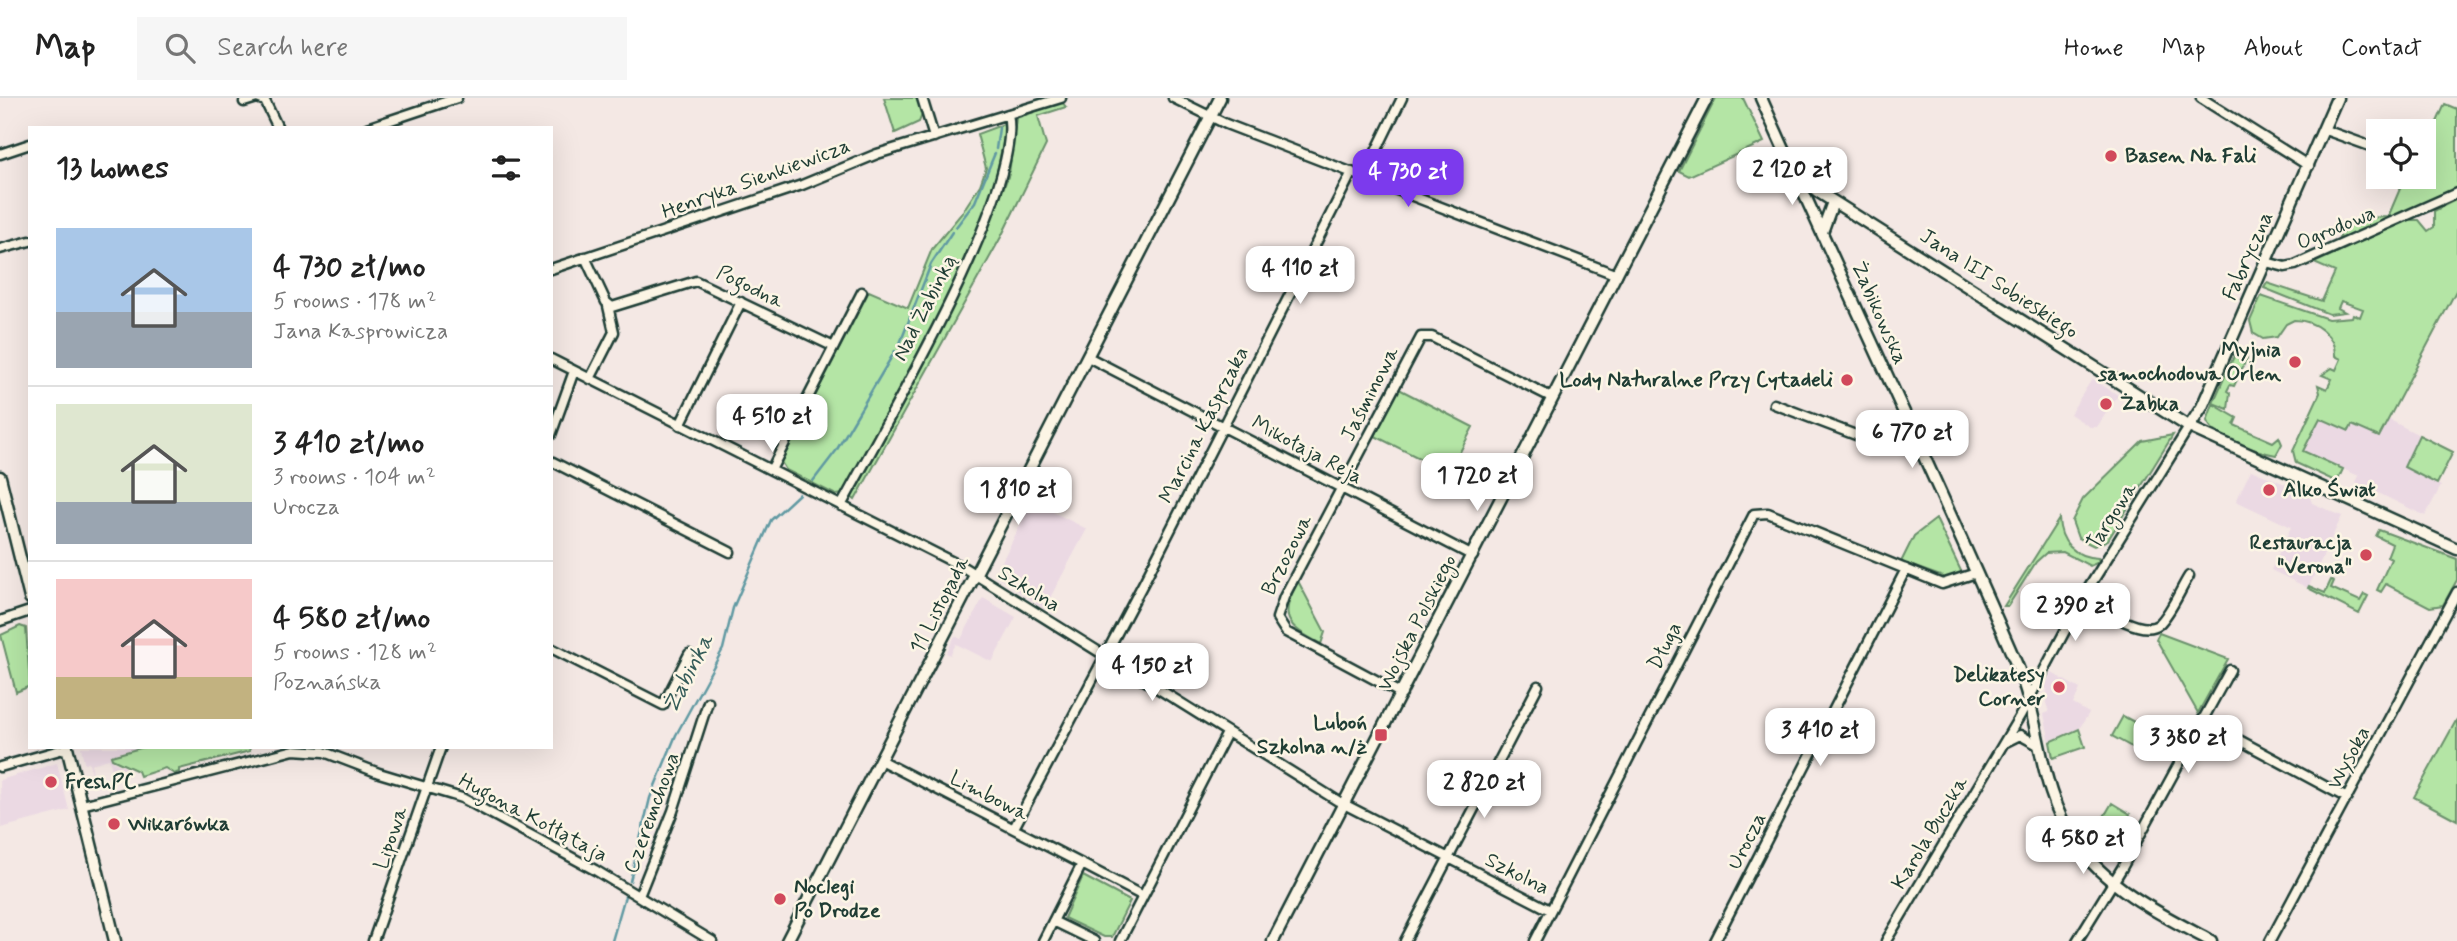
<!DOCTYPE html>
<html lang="en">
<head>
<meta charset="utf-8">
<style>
	body { margin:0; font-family:Mynerve,sans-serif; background:#f6f6f6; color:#222; height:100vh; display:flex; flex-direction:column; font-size:26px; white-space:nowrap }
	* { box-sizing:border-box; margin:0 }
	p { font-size:23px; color:#767676 }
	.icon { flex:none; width:38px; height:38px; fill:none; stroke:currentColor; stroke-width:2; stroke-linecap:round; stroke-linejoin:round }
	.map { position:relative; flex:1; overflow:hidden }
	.side { position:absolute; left:28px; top:28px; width:525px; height:623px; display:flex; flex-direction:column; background:#fff; border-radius:0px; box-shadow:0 7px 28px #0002 }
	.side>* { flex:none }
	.fabs { position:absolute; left:2366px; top:21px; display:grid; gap:14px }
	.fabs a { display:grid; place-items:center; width:70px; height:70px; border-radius:0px; background:#fff; box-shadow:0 7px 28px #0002; font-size:35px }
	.price { position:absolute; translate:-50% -60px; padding:0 16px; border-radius:14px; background:#fff; color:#222; font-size:23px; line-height:46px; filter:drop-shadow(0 2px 4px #0008) }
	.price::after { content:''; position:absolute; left:50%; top:42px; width:21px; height:16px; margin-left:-10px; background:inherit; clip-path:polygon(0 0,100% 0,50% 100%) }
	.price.selected { background:#7c3aed; color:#fff }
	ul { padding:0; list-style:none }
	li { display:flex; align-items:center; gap:21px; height:175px; padding:0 28px }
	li+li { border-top:2px solid #e0e0e0 }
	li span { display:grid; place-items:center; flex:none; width:196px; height:140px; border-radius:0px; color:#555 }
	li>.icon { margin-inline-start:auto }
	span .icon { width:84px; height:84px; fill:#fffc; stroke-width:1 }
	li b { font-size:30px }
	h2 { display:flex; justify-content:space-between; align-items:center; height:84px; padding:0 28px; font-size:30px }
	header { display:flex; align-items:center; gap:42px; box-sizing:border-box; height:98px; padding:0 35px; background:#fff; border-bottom:2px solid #e0e0e0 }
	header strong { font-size:33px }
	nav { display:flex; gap:38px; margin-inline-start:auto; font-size:24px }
	.search { width:490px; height:63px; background:#f6f6f6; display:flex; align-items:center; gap:18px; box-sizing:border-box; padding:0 24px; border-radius:0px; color:#767676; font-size:26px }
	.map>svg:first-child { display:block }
	.built { fill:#ebd9e3 }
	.green { fill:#b4e5a5; stroke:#6a916c; stroke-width:2 }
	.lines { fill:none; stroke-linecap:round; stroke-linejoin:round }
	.stream { stroke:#6099a2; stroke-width:2.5 }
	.minor-casing { stroke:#1f3d34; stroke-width:13 }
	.tertiary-casing { stroke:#1f3d34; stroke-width:15 }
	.minor { stroke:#fcf5e5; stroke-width:8 }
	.tertiary { stroke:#fcf5e5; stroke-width:10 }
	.poi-dot { fill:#d1495b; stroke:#fcf5e5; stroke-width:2.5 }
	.labels { text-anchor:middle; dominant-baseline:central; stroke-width:5; stroke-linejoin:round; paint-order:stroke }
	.poi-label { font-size:21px; font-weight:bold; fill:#1f3d34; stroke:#fcf5e5; text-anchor:start }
	.street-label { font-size:21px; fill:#1f3d34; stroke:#fcf5e5 }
	.water-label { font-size:23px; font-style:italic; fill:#355c59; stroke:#fcf5e5 }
</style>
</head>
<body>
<header>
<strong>Map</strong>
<div class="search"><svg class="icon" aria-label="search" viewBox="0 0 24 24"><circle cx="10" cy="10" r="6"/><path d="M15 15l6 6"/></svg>Search here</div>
<nav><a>Home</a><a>Map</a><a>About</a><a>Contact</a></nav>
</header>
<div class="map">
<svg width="2457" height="843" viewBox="0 0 2457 843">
	<rect width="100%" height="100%" fill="#f4e8e4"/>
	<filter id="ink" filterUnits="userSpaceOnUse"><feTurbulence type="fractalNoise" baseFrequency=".0143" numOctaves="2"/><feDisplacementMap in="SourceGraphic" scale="14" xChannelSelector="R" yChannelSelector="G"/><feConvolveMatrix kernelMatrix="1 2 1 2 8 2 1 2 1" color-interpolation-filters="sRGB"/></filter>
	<g filter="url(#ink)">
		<path class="built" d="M2092,281l26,16 -21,32h-7l-20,-13z
			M2319,319l29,14 4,-6 26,12 10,-18 31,16 -15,32 37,19 -16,30 -69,-34 3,-6 -56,-24z
			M2251,372l58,24 3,9 30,13 -34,72 -37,-18 20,-43 -55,-26z
			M1044,380l13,6 -12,24 42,21 -43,80 -49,-34z
			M983,500l33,19 -24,45 -36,-18 -6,11 -4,-2 9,-17 6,3z
			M2052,575l28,16 -7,15 16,9 -10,16 -29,13 -6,-28 5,-2 -3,-9 1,-14 -4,-1z
			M81,649h63l-33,9 2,6 18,8 -18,4 -4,-15 -18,5 4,17 17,-5 2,6 -18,5 -7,-24h-5z
			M57,665l12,47 -68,18 -1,-48z"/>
		<path class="green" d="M884,0h33l6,14 -4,10 -24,11z
			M1716,0h27l21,44 -75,34 -10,-5z
			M1062,4l4,5 -28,9 8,29 -45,92 -146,263 -4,-3 124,-237 34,-86 7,-56z
			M2445,6l12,5v79l-121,56c16,-32 19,-25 52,-27l17,-40h19v-26z
			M1004,26l1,9 -11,53 -28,75 -122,233 -8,1 -50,-25 -5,-8 88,-171 39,17 24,-59 29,-35 19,-29 6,-17 -9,-34z
			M2457,101v90l-78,148 -27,-12 -3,6 -29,-13 -17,33 40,18 -6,13 -41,-19 -3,-12 27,-58 -2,-8 9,4 5,-10 -10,-4 10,-7 4,2 5,-11 -6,-3c1,-21 -21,-36 -41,-36l-8,4 -9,13 -14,2 -10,-6 -3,-12 11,-25 67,23 24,-2 1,-3 7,3 3,-8 -22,-8 -3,7 7,4 -16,2 -65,-26 3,-5 55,18 13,-29 -21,-9 94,-43h11l9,11 6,-4v-16z
			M2243,252l4,8 -13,28 -4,-1 -3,6 3,2 -2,16 -15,-6 22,-49z
			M1399,291l74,38 -24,46 -74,-37z
			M2213,306l24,14 -3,7 39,17 6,-5 3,7 -6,11c-17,-3 -63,-17 -69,-34z
			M2173,337l-65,105 -14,6 -16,-8 -6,-17 11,-22 59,-58z
			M2419,337l34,17 -16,32 -33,-17z
			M1936,421l26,54 -16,5 -45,-16 13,-26z
			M2059,421c1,23 15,38 39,39l1,4 -9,4 -27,-14 -17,1 -10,9 -28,44h-4z
			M2379,432l78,29v21l-14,25 -13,2 -44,-23 -5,8 -4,-2 14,-31 -4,-2 5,-13 -16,-8z
			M2331,482l3,1 -3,7 29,13 4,-7 4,2 -9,18 -51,-26 1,-2 16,7z
			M1298,483l27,51 -4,12c-36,-19 -42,-26 -23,-63z
			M20,528l6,2 4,58 -14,6 -15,-57z
			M2159,535l69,26 -30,54 -42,-74z
			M2123,618l37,20 -12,20 -36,-20z
			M2457,621v101l-43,-23z
			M2079,631l6,18 -32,11 -3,-16z
			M144,649h105l1,4 -71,18v3l-5,2 -9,-6 -25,8 -2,-5 -26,-12 -1,-3z
			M2112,705l18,11 -19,33 -19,-10z
			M1083,778l47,25 -18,36h-8l-40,-19z"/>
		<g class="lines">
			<path class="stream" d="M996,51l3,-21
				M956,129l19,-25 20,-49
				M899,248l32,-82 21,-32
				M813,383l23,-30 59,-100
				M630,783l20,-83 26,-63 47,-86 10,-41 38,-88 28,-26
				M612,843l13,-45"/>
			<g class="minor-casing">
				<path id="minor" d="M257,0l8,3 13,27
					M922,0l12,39
					M1173,0l53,26 391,151
					M2201,0l108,68
					M244,4l13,-4
					M367,30l90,-30
					M2325,32l53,19
					M0,56l30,-10
					M1364,78l38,-78
					M0,151l30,-8
					M585,159l21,45 6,5 84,-26 138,66
					M2266,164l19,5 10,-2 162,-72
					M551,171l251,-84 75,-31 184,-56
					M1088,259l385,199
					M551,261l412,208 375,234 212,109
					M590,281l24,-47 -6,-26
					M1774,306l108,41 30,-11
					M680,327l61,-123
					M551,337l23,-64
					M551,363l179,91
					M771,372l91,-178
					M841,408c40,-75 184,-317 167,-392
					M2083,499c16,10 59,41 76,27 12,-11 21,-34 30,-48
					M0,523l30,-10
					M551,550l112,57 26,-51
					M1402,596l-116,-62 -9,-14 7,-21 137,-260h11l121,61
					M2202,622l145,78
					M2006,644l14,-7 18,10
					M880,662l202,104
					M0,669l67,-19
					M82,707l212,-55 30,2 55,21 83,25 133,72 117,71
					M1014,730l130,-246 208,-410
					M639,798l34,-85 35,-109
					M1053,823l41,20
					M373,843l68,-194
					M1043,843l39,-77 61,32
					M1120,843l107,-208
					M1405,843l133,-255
					M1535,843l219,-427 14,-1 174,71 34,-11
					M1715,843l191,-372
					M1886,843l135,-227 62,-117 106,-170
					M2077,843l45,-73 108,-198
					M2270,843l187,-349"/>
			</g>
			<g class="tertiary-casing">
				<path id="tertiary" d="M1761,0c84,189 173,375 255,565 26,59 21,124 59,179 33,47 87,73 136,99
					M1797,76l20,17 372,236 268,122
					M1822,134l11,-30
					M2189,329l13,-20 135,-309
					M0,379l30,121
					M67,649l48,194
					M787,843l433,-843
					M1273,843l434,-843"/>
			</g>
			<use href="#minor" class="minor"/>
			<use href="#tertiary" class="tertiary"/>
		</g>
	</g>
	<g class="poi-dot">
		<circle cx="2111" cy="58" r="7"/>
		<circle cx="2295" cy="264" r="7"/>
		<circle cx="1847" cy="282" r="7"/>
		<circle cx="2106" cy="306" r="7"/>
		<circle cx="2269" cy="392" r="7"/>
		<circle cx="2366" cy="457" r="7"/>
		<circle cx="2059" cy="589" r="7"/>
		<rect x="1374" y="630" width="14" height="14" rx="3.5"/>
		<circle cx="51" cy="684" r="7"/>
		<circle cx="114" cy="726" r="7"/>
		<circle cx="780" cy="801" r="7"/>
	</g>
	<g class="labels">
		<g class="poi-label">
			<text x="2125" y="58">Basen Na Fali</text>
			<text x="2281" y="252" text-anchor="end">Myjnia<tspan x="2281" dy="24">samochodowa Orlen</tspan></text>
			<text x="1833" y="282" text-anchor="end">Lody Naturalne Przy Cytadeli</text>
			<text x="2120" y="306">Żabka</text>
			<text x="2283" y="392">Alko Świat</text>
			<text x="2352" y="445" text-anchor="end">Restauracja<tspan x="2352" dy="24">"Verona"</tspan></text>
			<text x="2045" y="577" text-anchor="end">Delikatesy<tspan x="2045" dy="24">Corner</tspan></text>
			<text x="1367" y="625" text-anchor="end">Luboń<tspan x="1367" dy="24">Szkolna n/ż</tspan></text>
			<text x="65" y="684">FreshPC</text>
			<text x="128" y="726">Wikarówka</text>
			<text x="794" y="789">Noclegi<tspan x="794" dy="24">Po Drodze</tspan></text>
		</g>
		<g class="street-label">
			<text transform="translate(756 81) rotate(-20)">Henryka Sienkiewicza</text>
			<text transform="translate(2336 130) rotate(-23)">Ogrodowa</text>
			<text transform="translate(2248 158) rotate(-66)">Fabryczna</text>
			<text transform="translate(1999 186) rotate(33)">Jana III Sobieskiego</text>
			<text transform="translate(750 189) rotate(26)">Pogodna</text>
			<text transform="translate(925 210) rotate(-63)">Nad Żabinką</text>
			<text transform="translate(1879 215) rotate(66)">Żabikowska</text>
			<text transform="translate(1370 296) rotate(-63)">Jaśminowa</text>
			<text transform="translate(1204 327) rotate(-63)">Marcina Kasprzaka</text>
			<text transform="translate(1307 352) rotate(28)">Mikołaja Reja</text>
			<text transform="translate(2112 418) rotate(-58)">Targowa</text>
			<text transform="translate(1287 457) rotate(-63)">Brzozowa</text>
			<text transform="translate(1029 491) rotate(32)">Szkolna</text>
			<text transform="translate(940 507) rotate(-63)">11 Listopada</text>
			<text transform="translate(1417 525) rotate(-63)">Wojska Polskiego</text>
			<text transform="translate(1665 548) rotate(-63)">Długa</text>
			<text transform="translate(2349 660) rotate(-62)">Wysoka</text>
			<text transform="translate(989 698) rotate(27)">Limbowa</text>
			<text transform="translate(652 715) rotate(-70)">Czeremchowa</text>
			<text transform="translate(533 720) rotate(28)">Hugona Kołłątaja</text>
			<text transform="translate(1930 735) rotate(-59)">Karola Buczka</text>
			<text transform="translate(391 740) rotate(-71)">Lipowa</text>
			<text transform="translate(1747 743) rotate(-63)">Urocza</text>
			<text transform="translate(1517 776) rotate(27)">Szkolna</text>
		</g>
		<g class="water-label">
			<text transform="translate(689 576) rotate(-63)">Żabinka</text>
		</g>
	</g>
</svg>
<div class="fabs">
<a><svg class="icon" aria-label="locate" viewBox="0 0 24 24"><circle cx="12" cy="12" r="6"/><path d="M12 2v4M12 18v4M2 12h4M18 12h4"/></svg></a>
</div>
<b class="price" style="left:1792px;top:109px">2 120 zł</b>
<b class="price selected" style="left:1408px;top:111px">4 730 zł</b>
<b class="price" style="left:1300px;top:208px">4 110 zł</b>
<b class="price" style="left:772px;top:356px">4 510 zł</b>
<b class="price" style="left:1912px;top:372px">6 770 zł</b>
<b class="price" style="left:1477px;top:415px">1 720 zł</b>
<b class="price" style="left:1018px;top:429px">1 810 zł</b>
<b class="price" style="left:2075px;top:545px">2 390 zł</b>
<b class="price" style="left:1152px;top:605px">4 150 zł</b>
<b class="price" style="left:1820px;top:670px">3 410 zł</b>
<b class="price" style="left:2188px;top:677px">3 380 zł</b>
<b class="price" style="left:1484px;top:722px">2 820 zł</b>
<b class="price" style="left:2083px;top:778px">4 580 zł</b>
<section class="side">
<h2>13 homes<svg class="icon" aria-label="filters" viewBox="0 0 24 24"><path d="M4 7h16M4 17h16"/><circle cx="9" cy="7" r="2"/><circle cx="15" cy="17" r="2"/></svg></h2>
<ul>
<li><span style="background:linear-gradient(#a9c7e8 60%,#9aa5b1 0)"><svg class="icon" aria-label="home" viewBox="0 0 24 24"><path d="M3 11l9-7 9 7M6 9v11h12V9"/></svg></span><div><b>4 730 zł/mo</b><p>5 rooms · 178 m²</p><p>Jana Kasprowicza</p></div></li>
<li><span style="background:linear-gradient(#dfe7d0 70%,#9aa5b1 0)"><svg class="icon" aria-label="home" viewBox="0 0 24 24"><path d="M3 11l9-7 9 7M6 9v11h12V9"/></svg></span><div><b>3 410 zł/mo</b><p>3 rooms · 104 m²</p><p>Urocza</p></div></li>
<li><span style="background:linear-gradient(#f6c9c9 70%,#c2b280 0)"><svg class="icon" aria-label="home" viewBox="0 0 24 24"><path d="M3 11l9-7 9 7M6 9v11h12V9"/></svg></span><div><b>4 580 zł/mo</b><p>5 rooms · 128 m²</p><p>Poznańska</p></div></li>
</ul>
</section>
</div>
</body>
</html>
